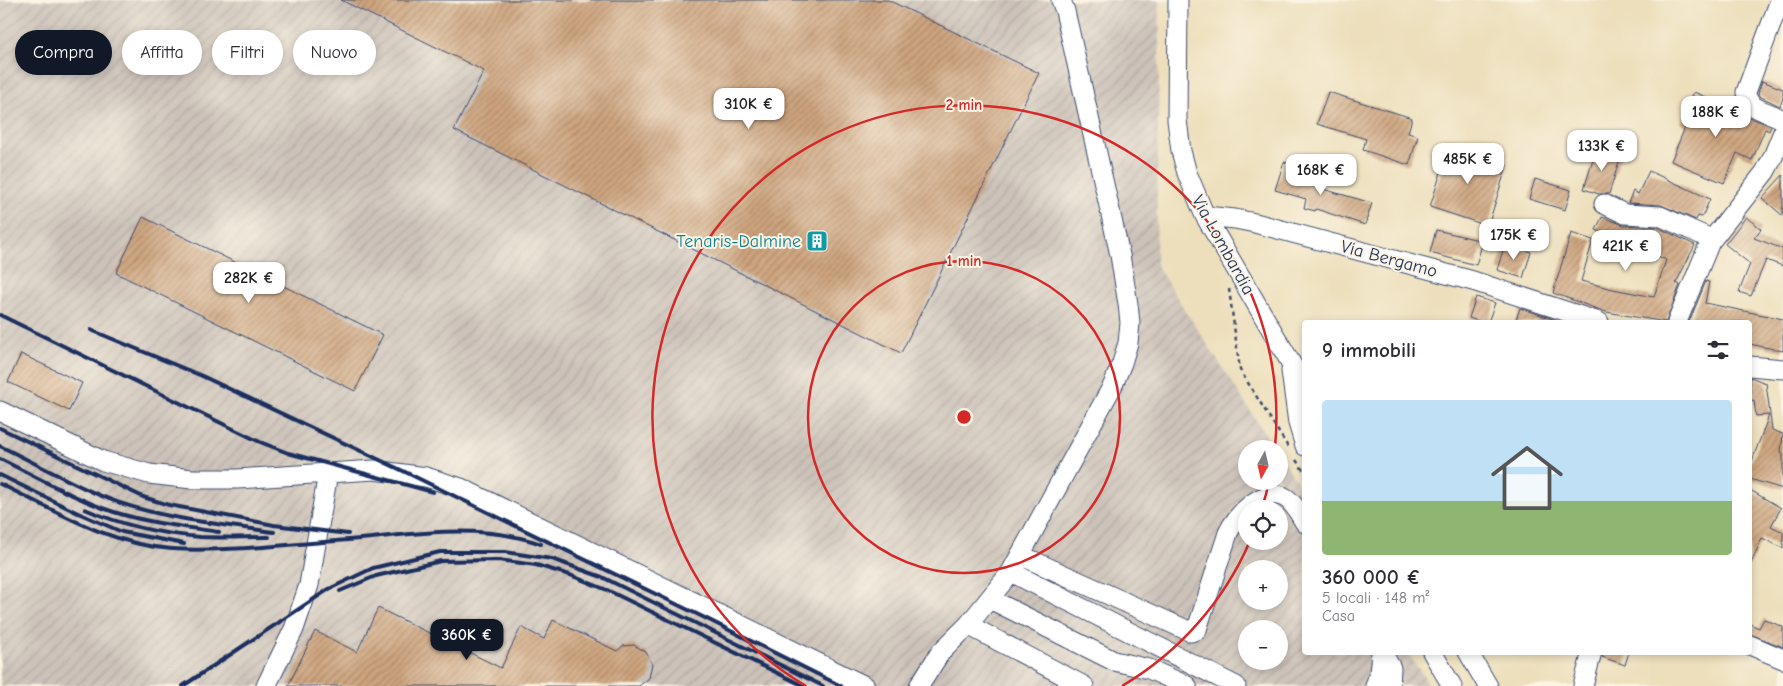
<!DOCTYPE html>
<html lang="it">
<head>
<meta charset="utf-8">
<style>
	body { margin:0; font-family:"Comic Neue",sans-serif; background:#f7f7f7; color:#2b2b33; height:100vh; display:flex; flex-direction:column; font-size:19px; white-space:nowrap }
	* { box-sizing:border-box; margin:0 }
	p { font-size:16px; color:#7c7c81 }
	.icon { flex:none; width:28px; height:28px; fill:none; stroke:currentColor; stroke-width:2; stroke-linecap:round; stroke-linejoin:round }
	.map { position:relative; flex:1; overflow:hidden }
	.panel { position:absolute; left:1302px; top:320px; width:450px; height:335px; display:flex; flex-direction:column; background:#fff; border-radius:5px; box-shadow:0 2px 8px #0003 }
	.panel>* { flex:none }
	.guide { position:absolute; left:15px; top:30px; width:475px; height:45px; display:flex; gap:10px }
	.needle { width:32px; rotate:188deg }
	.fabs { position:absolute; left:1238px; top:440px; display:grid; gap:10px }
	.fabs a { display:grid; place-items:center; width:50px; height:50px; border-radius:50%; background:#fff; box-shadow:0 2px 8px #0003; font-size:25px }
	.price { position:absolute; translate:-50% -42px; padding:0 11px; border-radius:10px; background:#fff; color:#222; font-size:16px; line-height:32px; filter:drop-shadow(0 1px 2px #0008) }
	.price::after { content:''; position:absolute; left:50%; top:30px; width:15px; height:11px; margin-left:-8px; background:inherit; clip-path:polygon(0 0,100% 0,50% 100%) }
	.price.current { background:#111827; color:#fff }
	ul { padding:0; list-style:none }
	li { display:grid; align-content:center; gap:10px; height:265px; padding:0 20px }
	li span { display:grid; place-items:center; height:155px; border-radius:5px; color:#555 }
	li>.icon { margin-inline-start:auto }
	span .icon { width:90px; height:90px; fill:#fffc; stroke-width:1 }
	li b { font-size:21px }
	h2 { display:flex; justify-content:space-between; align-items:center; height:60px; padding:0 20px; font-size:21px }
	.chip { padding:0 18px; border-radius:22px; background:#fff; box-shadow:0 2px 8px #0003; font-size:18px; line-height:45px }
	.chip.current { background:#111827; color:#fff }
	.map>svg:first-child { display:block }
	.industrial { fill:url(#industrial-furrows); fill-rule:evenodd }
	.building { fill:url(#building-hatch) }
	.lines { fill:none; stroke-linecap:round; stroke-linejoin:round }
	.minor-casing { stroke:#3a496c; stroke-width:21 }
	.path { stroke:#3a496c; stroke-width:2.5; stroke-dasharray:4 4; stroke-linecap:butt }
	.minor { stroke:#fff; stroke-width:19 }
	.rail { stroke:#1b2f5e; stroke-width:4 }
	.ring { fill:none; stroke:#d62828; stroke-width:2.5 }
	.labels { text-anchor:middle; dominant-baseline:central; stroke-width:4; stroke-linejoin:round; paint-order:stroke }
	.culture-label { font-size:18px; fill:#0d838f; stroke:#fcf5e5; text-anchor:end }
	.street-label { font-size:18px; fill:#1b2f5e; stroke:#fcf5e5 }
	.centre { fill:#d62828; stroke:#fcf5e5; stroke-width:2.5 }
	.ring-label { font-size:15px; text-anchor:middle; font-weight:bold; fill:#d62828; stroke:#fcf5e5; stroke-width:4; stroke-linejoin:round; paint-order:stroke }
</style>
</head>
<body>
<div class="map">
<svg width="1783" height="686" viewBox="0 0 1783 686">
	<defs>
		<pattern id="industrial-furrows" width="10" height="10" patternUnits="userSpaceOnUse" patternTransform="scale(1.25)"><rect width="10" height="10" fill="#ccc2b9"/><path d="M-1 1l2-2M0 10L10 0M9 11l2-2" fill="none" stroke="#afa7a1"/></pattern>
		<pattern id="building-hatch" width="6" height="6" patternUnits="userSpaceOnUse" patternTransform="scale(1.25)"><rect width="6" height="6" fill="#cea47e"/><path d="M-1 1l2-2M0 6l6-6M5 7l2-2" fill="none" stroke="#a6866a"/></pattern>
	</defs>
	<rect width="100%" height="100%" fill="#fcf5e5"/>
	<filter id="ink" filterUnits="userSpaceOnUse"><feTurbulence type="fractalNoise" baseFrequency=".02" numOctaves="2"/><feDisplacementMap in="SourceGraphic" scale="10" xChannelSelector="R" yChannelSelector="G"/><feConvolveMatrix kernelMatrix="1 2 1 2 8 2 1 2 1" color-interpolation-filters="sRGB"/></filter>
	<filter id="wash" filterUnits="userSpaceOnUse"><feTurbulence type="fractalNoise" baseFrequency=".0096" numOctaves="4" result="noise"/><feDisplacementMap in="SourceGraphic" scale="20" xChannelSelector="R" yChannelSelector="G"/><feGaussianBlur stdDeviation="1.12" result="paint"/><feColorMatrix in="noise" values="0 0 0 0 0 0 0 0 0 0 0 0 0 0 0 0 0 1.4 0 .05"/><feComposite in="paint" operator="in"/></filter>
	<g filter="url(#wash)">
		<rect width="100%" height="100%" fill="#eddfbc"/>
		<path class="industrial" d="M0,0h1160l-4,265 119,184h-29v32h33v-27l26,40v158l103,1 22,33h-1430zM1246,509h33v32h-33zM1246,569h33v32h-33zM1246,629h33v32h-33z"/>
		<g id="blocks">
			<path class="building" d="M341,0h547l151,73 -138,280 -447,-223 30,-59z
				M1762,81l21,8v9l-3,8 -21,-10 -1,-3z
				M1328,92l84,26 -4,15 10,3 -9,29 -46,-15 3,-11 -49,-15z
				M1694,92l45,19 2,-2 8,8 22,9 -2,5 -4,-2 -13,31 -15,-7 -13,30 -53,-22 15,-36 -5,-2z
				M1448,144l27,9 -1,2 33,10 -19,61 -58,-19 12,-38 -2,-1z
				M1597,147l24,8 -12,39h-10l-15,-5z
				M1284,162l25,7 -4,15 67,19 -7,22 -49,-16 -1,2 -11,-3 2,-9 -31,-9z
				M1649,171l61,28 -8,18 -4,-1 -2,4 -35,-15 -33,-2 5,-12 5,3z
				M1783,175v41l-21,-18z
				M1535,179l36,11 -6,20 -36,-11z
				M143,217l240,118 -28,56 -239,-118z
				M1602,217l22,8 33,2 38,18 -19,38 4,2 -14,37 -60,-10 -53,-19 18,-60 22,7 -12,41 32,8 41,8 12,-37 -40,-20 -1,2 -29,-12z
				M1746,217l15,12 -7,9 29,11v17l-17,-6 -15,36 -12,-4 11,-28 -25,-20z
				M1436,230l47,11 -7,24 -46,-12z
				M1508,245l23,7 -8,26 -26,-8 7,-23h3z
				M1706,281l3,1 -4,21 78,16v32l-33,-7v-22h-61z
				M1476,297l19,6 -7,19h-7l-12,-4z
				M1520,308l36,12v2h-41z
				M21,354l61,29 -13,28 -61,-29z
				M1750,377l16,6 6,47 11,4 -2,18 2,1v36l-33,-10v-18h2l17,-46 -13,1 -2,-15 -4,-2z
				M1750,490l31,18 -10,18 12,6v16l-21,-10 -12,28z
				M378,608l123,60 20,-41 23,12 9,-19 64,31 6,-5 11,-1 12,7 6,12 -3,14 -10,8h-351l27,-55 42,21z
				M1764,619l19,8v20l-33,-13v-10l9,4z
				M1603,652h26l-4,13 -23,-8z"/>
		</g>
	</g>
	<g filter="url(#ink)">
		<use href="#blocks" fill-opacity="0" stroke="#3a496c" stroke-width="1"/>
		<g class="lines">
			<g class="minor-casing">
				<path id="minor" d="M1178,0l-1,120 4,31 6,22 18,43 100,171
					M1780,0l-34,92c1,19 24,19 37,28
					M1604,204l21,10 35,2 51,23
					M1205,216l30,3 20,4 218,58 126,41
					M1677,322l33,-80 55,-70 7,-13 11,-27
					M1750,366l33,3
					M1291,371l7,52 7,23
					M0,411l103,50 46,13 43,5h45l137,-9 52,7 35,11 404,198
					M1020,555l171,77 6,-2 1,-4 30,-93c8,-18 36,-48 58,-35 9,6 14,17 19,25
					M1011,572l225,114
					M990,599l124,62 35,8 38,17
					M968,625l116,61
					M1750,645l33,14
					M1382,652l9,16 -1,18
					M1432,652l20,34
					M1468,652l20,34
					M266,686l28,-57 15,-44 19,-112
					M919,686l21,-33 28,-28 43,-53 102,-187 9,-22 6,-20 2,-20 -2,-19 -8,-49 -55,-244 -4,-11
					M1375,686l4,-12 2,-22
					M1583,686l9,-34"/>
			</g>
			<path class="path" d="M1229,289l11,81 48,77
				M1296,460l9,13"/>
			<use href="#minor" class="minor"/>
			<path class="rail" d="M0,315l260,127 28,11 145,39
				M91,330l111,46 197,93 308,150 134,67
				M0,428l143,69 26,8 105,20 74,9
				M0,446c33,16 65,34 99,49 54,23 118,29 175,37
				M0,459c37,18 75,40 114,53 34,11 71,15 105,20
				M0,475l78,38 44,19 62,12
				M0,484c55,26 110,61 172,65 30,2 61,0 91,-2 36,-3 73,-6 109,-9 56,-6 115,-13 169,6
				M85,509c36,16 76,25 115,28 23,1 46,0 69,0
				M340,591l36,-15 65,-15 57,-1 38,5 34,10 37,15 197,96
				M183,686l146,-97 44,-21 67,-16h65l47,7 50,18 221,109"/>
		</g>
	</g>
	<g class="ring">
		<circle cx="964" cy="417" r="156"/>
		<path d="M1269 482A312 312 0 0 1 1262 508M1250 541A312 312 0 0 1 1122 686M806 686A312 312 0 1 1 1275 447"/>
	</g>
	<defs>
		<g id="building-square" transform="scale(1.125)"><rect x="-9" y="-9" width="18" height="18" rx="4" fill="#0f9aa8" stroke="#fcf5e5"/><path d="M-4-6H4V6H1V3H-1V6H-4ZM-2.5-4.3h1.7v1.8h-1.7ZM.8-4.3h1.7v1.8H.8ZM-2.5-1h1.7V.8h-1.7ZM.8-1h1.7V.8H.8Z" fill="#fff"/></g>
	</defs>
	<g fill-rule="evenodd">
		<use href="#building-square" x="817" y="241"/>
	</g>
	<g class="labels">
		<g class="culture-label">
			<text x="801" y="241">Tenaris-Dalmine</text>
		</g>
		<g class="street-label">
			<text transform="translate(1223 245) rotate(61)">Via Lombardia</text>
			<text transform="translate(1389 259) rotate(15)">Via Bergamo</text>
		</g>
	</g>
	<circle cx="964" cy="417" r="8" class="centre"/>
	<g class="ring-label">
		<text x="964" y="110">2 min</text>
		<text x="964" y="266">1 min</text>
	</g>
</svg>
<div class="fabs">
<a><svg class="needle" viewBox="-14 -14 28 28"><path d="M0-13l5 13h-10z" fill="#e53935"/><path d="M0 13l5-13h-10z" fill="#7c7c81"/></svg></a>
<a><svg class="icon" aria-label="locate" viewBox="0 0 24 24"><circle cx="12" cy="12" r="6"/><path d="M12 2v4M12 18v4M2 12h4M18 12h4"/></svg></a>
<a>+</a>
<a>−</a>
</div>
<b class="price" style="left:749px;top:130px">310K €</b>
<b class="price" style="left:1716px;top:138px">188K €</b>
<b class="price" style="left:1602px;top:172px">133K €</b>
<b class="price" style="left:1468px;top:185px">485K €</b>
<b class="price" style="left:1321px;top:196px">168K €</b>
<b class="price" style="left:1514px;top:261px">175K €</b>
<b class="price" style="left:1626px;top:272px">421K €</b>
<b class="price" style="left:249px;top:304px">282K €</b>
<b class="price current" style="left:467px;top:661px">360K €</b>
<div class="guide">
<a class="chip current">Compra</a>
<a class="chip">Affitta</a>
<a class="chip">Filtri</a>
<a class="chip">Nuovo</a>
</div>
<section class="panel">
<h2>9 immobili<svg class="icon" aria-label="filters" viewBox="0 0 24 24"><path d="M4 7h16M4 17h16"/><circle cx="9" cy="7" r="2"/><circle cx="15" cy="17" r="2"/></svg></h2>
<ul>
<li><span style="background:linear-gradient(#bfe0f5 65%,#8fb573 0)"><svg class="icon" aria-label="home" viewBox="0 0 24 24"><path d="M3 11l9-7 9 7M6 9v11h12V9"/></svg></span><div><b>360 000 €</b><p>5 locali · 148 m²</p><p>Casa</p></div></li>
</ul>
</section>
</div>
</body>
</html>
